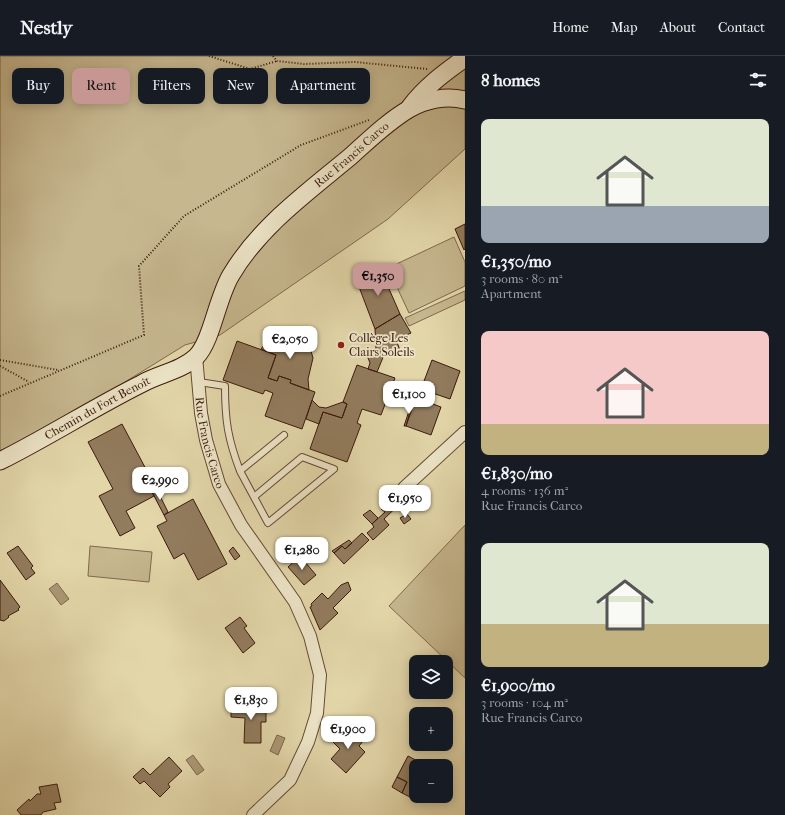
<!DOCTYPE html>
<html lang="en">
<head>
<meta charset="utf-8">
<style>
	body { margin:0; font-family:"IM FELL French Canon",serif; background:#20242c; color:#f1f3f6; height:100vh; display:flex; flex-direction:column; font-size:15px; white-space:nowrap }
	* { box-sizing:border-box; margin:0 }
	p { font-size:13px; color:#9ea1a6 }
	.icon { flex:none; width:22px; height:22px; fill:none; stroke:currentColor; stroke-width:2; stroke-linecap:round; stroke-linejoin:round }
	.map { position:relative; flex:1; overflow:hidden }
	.sheet { display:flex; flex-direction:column; background:#171b24; width:320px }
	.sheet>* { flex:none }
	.guide { position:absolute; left:12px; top:12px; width:380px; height:36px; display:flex; gap:8px }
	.controls { position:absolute; left:409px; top:599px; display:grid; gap:8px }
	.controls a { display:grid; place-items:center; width:44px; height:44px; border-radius:8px; background:#171b24; box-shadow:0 2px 10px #0003; font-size:20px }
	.price { position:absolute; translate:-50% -34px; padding:0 9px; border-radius:8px; background:#fff; color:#222; font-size:13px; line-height:26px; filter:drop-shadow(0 1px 2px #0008) }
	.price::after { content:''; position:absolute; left:50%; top:24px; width:12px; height:9px; margin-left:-6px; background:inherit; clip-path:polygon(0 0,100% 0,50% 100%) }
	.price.on { background:#c59692; color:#111 }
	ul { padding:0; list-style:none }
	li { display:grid; align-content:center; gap:8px; height:212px; padding:0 16px }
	li span { display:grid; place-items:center; height:124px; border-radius:8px; color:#555 }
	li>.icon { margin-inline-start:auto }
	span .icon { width:72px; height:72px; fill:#fffc; stroke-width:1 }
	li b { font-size:17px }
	h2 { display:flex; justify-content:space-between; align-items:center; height:48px; padding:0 16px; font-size:17px }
	.tag { padding:0 14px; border-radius:8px; background:#171b24; box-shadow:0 2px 10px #0003; font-size:14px; line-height:36px }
	.tag.on { background:#c59692; color:#111 }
	header { display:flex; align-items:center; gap:24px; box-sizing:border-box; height:56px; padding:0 20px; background:#171b24; border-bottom:1px solid #363941 }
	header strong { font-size:19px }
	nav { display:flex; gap:22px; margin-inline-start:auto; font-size:14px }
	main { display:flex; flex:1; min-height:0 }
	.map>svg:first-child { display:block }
	.green { fill:#c6b78f; stroke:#80684d }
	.water { fill:#aa9774; stroke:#7e654a }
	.building { fill:#927c5e; stroke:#3b1a0b }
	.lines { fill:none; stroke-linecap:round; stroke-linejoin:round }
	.lane-casing { stroke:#654933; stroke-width:8 }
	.street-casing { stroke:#654933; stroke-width:14 }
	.secondary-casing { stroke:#3b1a0b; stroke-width:19 }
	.path { stroke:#3b1a0b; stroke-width:2; stroke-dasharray:1 2; stroke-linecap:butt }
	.lane { stroke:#ede5c8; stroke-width:6 }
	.street { stroke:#ede5c8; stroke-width:12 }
	.secondary { stroke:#ede5c8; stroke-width:17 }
	.poi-dot { fill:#8f2418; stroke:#ede5c8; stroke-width:1.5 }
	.labels { text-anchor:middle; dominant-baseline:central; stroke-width:3.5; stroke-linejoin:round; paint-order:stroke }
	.street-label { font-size:12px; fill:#3b1a0b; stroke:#ede5c8 }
	.poi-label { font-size:12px; fill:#3b1a0b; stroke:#ede5c8; text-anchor:start }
</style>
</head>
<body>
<header>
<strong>Nestly</strong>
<nav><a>Home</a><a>Map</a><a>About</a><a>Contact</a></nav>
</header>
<main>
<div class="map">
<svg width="465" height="759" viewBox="0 0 465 759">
	<rect width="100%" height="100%" fill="#e3d7aa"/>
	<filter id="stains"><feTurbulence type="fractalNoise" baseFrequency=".005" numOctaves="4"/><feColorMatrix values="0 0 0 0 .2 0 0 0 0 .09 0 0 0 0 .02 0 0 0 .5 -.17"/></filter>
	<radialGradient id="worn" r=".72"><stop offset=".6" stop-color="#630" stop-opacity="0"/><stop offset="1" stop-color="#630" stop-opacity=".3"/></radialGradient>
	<path class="green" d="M0,0h465v93l-77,70 -168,116 -35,10 -162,100 -23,9z
		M454,181l11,25v24l-56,27 -21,-45z
		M465,235v9l-56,26 -4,-8z
		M465,469v153l-76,-72z
		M90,490l62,6 -3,30 -61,-6z"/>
	<path class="water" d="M57,527l12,16 -8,6 -12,-16z
		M277,679l8,3 -7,17 -8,-4z
		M193,699l11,15 -7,5 -11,-15z"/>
	<path class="building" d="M465,168v25l-1,1 -9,-21z
		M379,210l21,48 -25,15 -19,-50z
		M400,258l11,19 -15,7 4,10 -16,5 -7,17 -9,-3 2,-6 -4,-10 10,-4 -1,-20z
		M281,278l15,2 11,9 4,6 2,7 -5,21 1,11 -19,-7 1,-3 -12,-4 -2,5 -9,-3 8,-23 -15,-6 7,-9z
		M237,285l39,14 -8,23 9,3 2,-5 12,4 -1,3 25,9 -13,37 -37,-13 8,-23 -8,-3 -2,4 -40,-14z
		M432,304l28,11 -10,28 -29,-10z
		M357,309l38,13 -14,37 -19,-6 -5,14 4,2 -14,37 -37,-13 13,-37 19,6 5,-14 -4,-2z
		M414,341l27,10 -10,28 -25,-9z
		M312,344l7,7 7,1 17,-6 4,2 -5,14 -19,-6 -4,12 -13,-5z
		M411,349l2,1 -7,20h-2z
		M122,368l34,64 -5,2 3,6 -28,15 9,17 -15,8 -21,-40 14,-7 -25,-47z
		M156,432l12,24 -4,3 -13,-25z
		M400,435l6,7 -22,21 5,6 -16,15 -6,-7 7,-6 -2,-3 13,-12 -4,-3z
		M193,443l34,65 -29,16 -14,-27 -10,6 -17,-33 10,-5 -3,-6z
		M370,454l8,8 -6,6 -9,-9z
		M407,458l4,5 -7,5 -4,-6z
		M362,477l7,7 -25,24 -10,-11 8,-7 3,3z
		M349,484l3,3 -7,6 -3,-3 -8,7 -2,-2z
		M18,490l15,20 -2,2 4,5 -9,7 -19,-27z
		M233,491l7,9 -5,4 -6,-9z
		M300,500l16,19 -12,10 -16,-18z
		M0,524l20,27 -2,2 1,1 -11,6 1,1 -5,4 -4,-1z
		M348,526l3,8 -18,18 5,5 -18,17 -10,-23 2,-1 -1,-2 11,-11 6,6 13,-14z
		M240,561l7,9 -3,2 11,15 -12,10 -18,-25z
		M231,650h35v16h-5v21h-17l1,-25 -14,-1z
		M348,671l15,14 -4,5 6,6 -19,21 -15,-14 9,-10 -7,-7z
		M408,700l19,10h-11v30h7l-3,6 -18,-9 5,-11 -10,-5z
		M169,701l13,14 -14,13 2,3 -10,10 -16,-16 -4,3 -7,-7 10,-9 7,7z
		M397,721l10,5 -5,11 -10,-6z
		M57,728l4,18 -7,1 2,6 -13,3 -2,3h-20l-4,-5 12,-11 1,2 7,-7h4l-2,-7z"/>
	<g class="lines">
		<g class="lane-casing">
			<path id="lane" d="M199,326l26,4c0,35 3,53 15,85
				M302,401l32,12 -66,54 -14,-26z
				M254,441l-14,-26 44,-36"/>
		</g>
		<g class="street-casing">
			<g id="street">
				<path id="s1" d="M196,300l5,57 5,27 13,44 22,41 54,77 15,34 10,39 -3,38 -9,29 -18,38 -37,35"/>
				<path d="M404,432l61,-56"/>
			</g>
		</g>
		<g class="secondary-casing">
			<g id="secondary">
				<path d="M410,51c15,-20 35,-35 55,-49"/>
				<path id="s2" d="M0,405c48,-24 93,-53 141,-77 17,-10 40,-13 55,-27 16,-16 21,-59 35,-82 29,-49 77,-83 120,-119 18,-16 36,-34 58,-47 16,-9 37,-14 56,-9"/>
			</g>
		</g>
		<path class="path" d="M209,0l41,13 27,-8
			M273,0l4,5 27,3 51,-2 72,7
			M0,304l58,10
			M0,310l29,16
			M0,340l144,-61 -5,-69 45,-50 117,-71 68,-25"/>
		<use href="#lane" class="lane"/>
		<use href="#street" class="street"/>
		<use href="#secondary" class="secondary"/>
	</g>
	<circle class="poi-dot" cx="341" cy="289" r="4"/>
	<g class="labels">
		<g class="street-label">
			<text stroke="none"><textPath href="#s2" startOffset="483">Rue Francis Carco</textPath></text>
			<text stroke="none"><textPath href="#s2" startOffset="111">Chemin du Fort Benoît</textPath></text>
			<text stroke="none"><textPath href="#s1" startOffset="88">Rue Francis Carco</textPath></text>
		</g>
		<g class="poi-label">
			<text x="349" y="282">Collège Les<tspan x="349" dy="14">Clairs Soleils</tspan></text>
		</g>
	</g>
	<rect width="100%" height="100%" filter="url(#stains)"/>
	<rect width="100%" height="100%" fill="url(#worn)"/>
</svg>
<div class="controls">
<a><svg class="icon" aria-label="layers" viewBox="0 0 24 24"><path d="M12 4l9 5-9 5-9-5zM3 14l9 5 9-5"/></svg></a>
<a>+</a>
<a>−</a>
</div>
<b class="price on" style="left:378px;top:241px">€1,350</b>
<b class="price" style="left:290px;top:304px">€2,050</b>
<b class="price" style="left:409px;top:359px">€1,100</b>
<b class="price" style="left:160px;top:445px">€2,990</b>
<b class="price" style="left:405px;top:463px">€1,950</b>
<b class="price" style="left:302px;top:515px">€1,280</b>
<b class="price" style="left:251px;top:665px">€1,830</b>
<b class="price" style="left:348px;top:694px">€1,900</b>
<div class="guide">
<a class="tag">Buy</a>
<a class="tag on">Rent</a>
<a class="tag">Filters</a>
<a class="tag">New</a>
<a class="tag">Apartment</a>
</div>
</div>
<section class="sheet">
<h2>8 homes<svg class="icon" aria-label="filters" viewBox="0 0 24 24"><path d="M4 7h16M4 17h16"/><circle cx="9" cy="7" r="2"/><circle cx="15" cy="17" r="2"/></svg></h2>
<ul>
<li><span style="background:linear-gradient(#dfe7d0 70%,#9aa5b1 0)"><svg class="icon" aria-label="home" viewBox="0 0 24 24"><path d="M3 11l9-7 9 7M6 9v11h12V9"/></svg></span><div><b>€1,350/mo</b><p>3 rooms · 80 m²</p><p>Apartment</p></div></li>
<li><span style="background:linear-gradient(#f6c9c9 75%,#c2b280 0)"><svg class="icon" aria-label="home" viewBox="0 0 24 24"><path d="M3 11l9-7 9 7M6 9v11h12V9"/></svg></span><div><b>€1,830/mo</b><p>4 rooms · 136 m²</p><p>Rue Francis Carco</p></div></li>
<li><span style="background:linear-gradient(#dfe7d0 65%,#c2b280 0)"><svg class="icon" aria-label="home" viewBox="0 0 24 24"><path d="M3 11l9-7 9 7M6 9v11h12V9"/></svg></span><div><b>€1,900/mo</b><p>3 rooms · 104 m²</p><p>Rue Francis Carco</p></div></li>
</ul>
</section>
</main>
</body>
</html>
